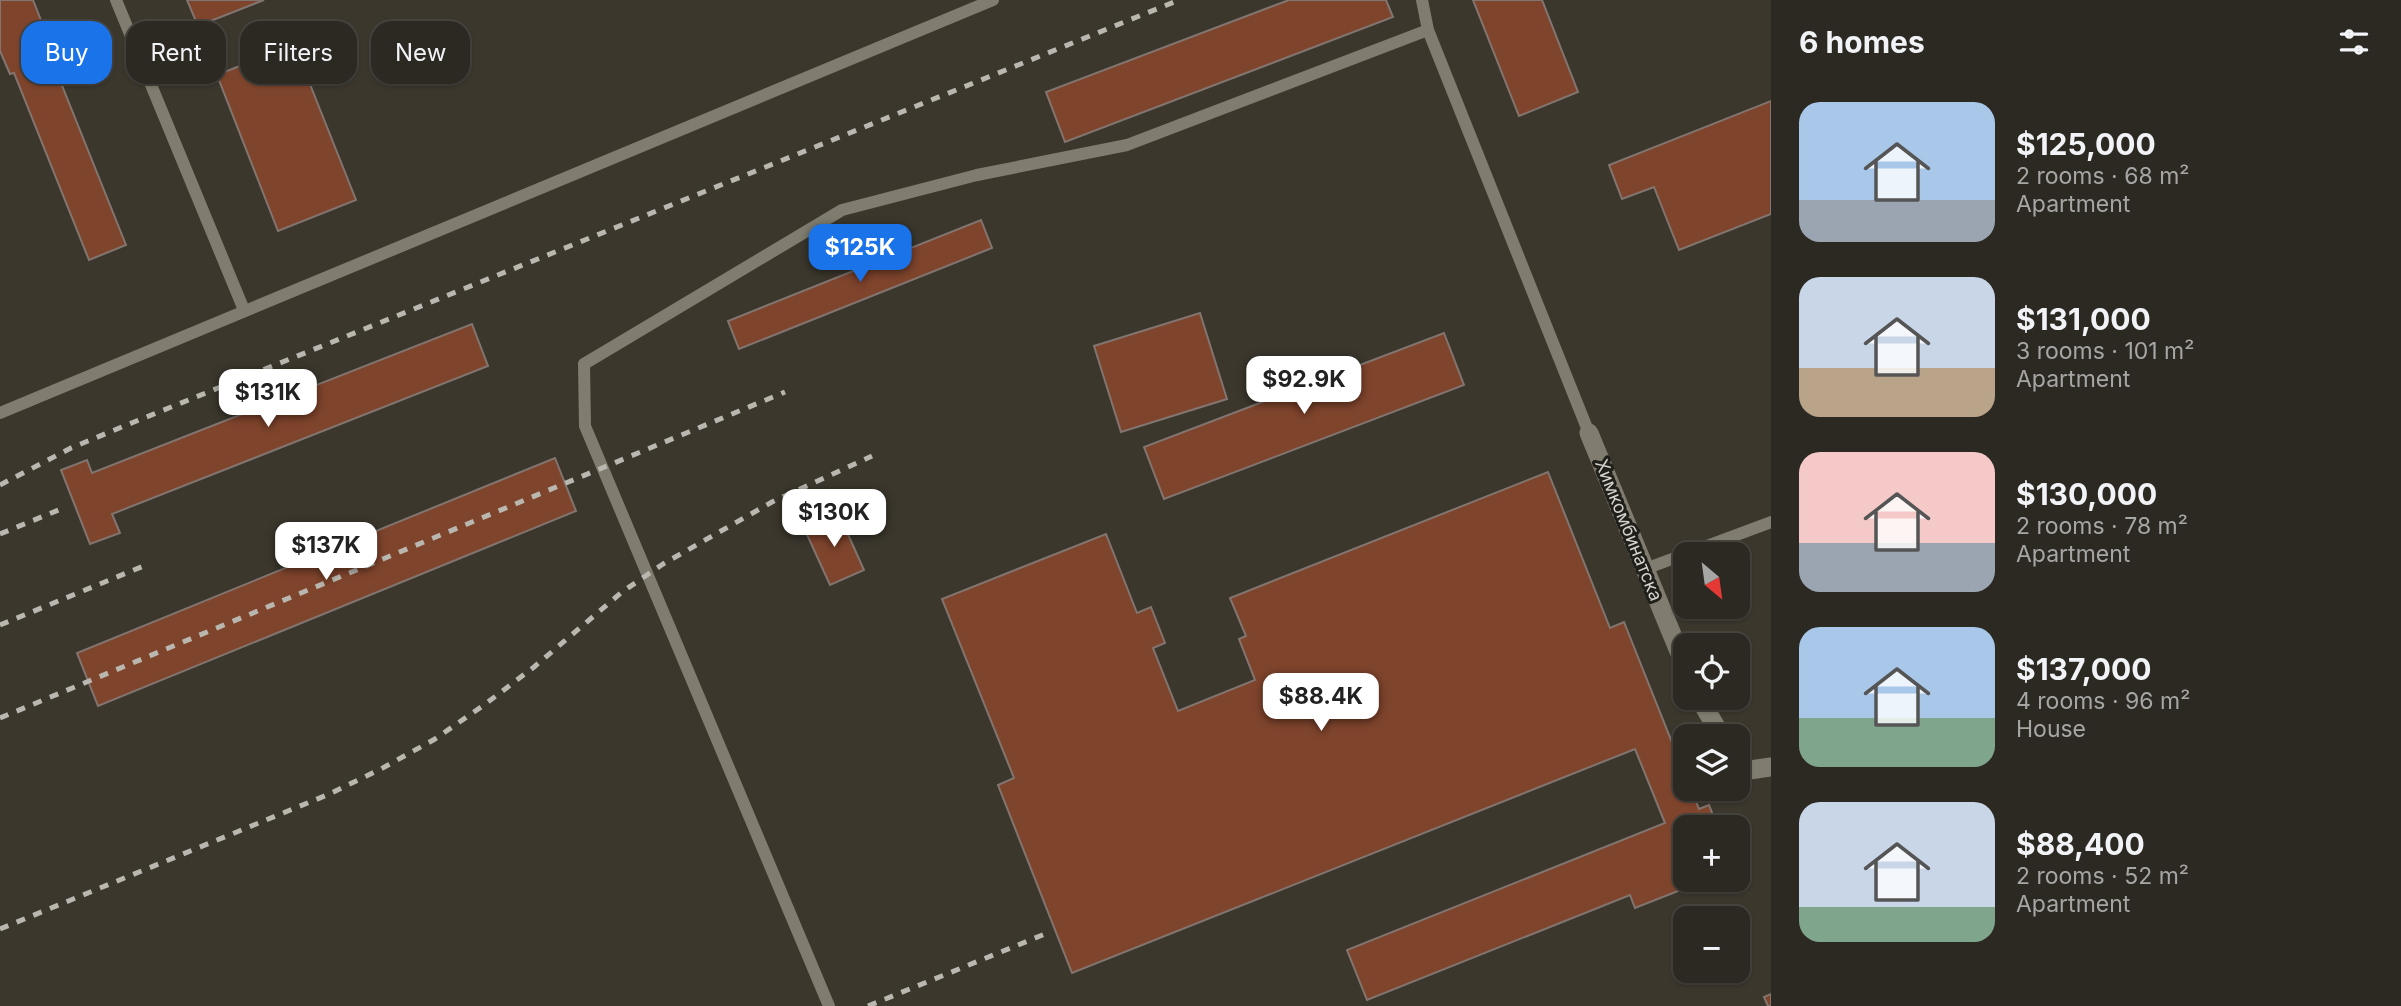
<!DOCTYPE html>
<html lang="en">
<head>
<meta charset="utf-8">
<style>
	body { margin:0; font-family:Inter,sans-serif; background:#38352f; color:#f1f3f6; height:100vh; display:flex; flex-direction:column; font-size:26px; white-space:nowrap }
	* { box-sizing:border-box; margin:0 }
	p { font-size:23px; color:#a6a6a5 }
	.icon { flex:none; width:38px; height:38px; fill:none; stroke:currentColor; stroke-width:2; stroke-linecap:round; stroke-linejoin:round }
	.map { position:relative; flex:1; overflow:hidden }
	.sheet { display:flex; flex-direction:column; background:#2c2922; width:630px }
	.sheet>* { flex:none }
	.top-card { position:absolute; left:21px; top:21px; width:665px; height:63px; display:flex; gap:14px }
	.needle { width:46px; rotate:151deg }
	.buttons { position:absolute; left:1673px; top:542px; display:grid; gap:14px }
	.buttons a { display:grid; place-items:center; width:77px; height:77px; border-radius:14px; background:#2c2922; box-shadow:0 2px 5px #0004,0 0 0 2px #484540; font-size:35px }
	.price { position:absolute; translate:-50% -60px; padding:0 16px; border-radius:14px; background:#fff; color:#222; font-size:23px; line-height:46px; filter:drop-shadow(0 2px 4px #0008) }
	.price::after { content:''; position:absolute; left:50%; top:42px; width:21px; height:16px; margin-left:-10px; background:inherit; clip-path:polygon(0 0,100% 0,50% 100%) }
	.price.on { background:#1a73e8; color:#fff }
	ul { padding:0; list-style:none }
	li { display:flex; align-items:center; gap:21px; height:175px; padding:0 28px }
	li span { display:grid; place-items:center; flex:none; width:196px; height:140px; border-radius:21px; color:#555 }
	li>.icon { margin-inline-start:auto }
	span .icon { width:84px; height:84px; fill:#fffc; stroke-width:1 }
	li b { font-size:30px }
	h2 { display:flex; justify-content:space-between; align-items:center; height:84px; padding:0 28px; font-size:30px }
	.tag { padding:0 24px; border-radius:21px; background:#2c2922; box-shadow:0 2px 5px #0004,0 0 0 2px #484540; font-size:24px; line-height:63px }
	.tag.on { background:#1a73e8; color:#fff }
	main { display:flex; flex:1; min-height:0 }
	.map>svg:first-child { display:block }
	.building { fill:#7f442c; stroke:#827570; stroke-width:2 }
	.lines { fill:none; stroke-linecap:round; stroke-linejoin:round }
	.service { stroke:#807d70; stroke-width:12 }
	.minor { stroke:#807d70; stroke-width:19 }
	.rail { stroke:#b9b7af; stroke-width:5; stroke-dasharray:9 9; stroke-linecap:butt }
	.labels { text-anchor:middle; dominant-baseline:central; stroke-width:6; stroke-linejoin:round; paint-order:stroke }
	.street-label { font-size:18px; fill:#d5d3cc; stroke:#201f1a }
</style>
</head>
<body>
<main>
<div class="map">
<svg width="1771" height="1006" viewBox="0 0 1771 1006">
	<rect width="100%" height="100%" fill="#3b372d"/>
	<path class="building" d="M0,0h33l22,56 -4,2 75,187 -37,15 -75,-187 -4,1 -10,-23z
		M187,0h77l-66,26z
		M1289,0h97l7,17 -328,125 -19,-50z
		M1473,0h69l36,92 -59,24z
		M294,44l62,156 -78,31 -61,-156z
		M1771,101v113l-92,36 -25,-63 -32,12 -13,-34z
		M981,220l11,28 -253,101 -11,-28z
		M1200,313l27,86 -106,33 -27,-86z
		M472,324l16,42 -376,148 8,19 -30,11 -29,-74 26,-10 5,13z
		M1444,333l20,52 -300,114 -20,-52z
		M555,458l21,53 -478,195 -21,-53z
		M1548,472l62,156 14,-6 61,153v14h6l8,20 10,-4 9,23h-33v52h21l-71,28 -5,-13 -263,105 -20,-50 318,-127 -30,-74 -563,224 -74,-188 16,-7 -72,-179 164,-65 31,79 14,-6 14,36 -12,5 25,63 77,-31 -16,-41 7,-3 -16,-38z
		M838,512l26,58 -34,15 -26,-57z
		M1771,994v12h-3l-4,-9z"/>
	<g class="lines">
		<path class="service" d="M116,0l128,310
			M1422,0l6,30 161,403
			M0,413l993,-413
			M1645,569l126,-47
			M829,1006l-244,-580 -1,-62 258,-154 135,-35 150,-30 301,-115"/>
		<path class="minor" d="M1589,433l96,233
			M1699,698l23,39
			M1738,762l5,9 28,-4"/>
		<path class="rail" d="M0,485l71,-37 63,-26 1045,-422
			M0,534l61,-25
			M0,625l146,-60
			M0,718l785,-326
			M0,929l327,-134 54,-26 54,-30 49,-34 50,-38 88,-75 41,-28 109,-62 100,-46
			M868,1006l177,-72"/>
	</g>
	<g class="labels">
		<g class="street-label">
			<text transform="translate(1629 530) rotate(68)">Химкомбинатска</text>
		</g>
	</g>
</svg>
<div class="buttons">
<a><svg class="needle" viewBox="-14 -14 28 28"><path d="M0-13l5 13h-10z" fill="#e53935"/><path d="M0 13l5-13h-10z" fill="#a6a6a5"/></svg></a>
<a><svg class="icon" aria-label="locate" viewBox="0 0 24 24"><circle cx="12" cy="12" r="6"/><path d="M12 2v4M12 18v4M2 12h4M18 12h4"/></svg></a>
<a><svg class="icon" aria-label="layers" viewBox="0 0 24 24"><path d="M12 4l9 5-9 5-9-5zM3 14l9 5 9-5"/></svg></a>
<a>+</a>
<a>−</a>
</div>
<b class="price on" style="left:860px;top:284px">$125K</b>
<b class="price" style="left:1304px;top:416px">$92.9K</b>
<b class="price" style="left:268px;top:429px">$131K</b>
<b class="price" style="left:834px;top:549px">$130K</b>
<b class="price" style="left:326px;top:582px">$137K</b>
<b class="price" style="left:1321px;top:733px">$88.4K</b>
<div class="top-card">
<a class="tag on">Buy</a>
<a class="tag">Rent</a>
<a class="tag">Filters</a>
<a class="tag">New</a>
</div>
</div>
<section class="sheet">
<h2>6 homes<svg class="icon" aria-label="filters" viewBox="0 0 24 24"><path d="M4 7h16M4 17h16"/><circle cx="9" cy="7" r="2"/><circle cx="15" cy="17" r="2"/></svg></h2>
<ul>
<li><span style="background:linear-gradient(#a9c7e8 70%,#9aa5b1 0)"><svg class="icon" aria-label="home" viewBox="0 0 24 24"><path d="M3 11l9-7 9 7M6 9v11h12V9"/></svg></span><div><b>$125,000</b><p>2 rooms · 68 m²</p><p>Apartment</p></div></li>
<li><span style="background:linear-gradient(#c9d6e8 65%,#b9a48a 0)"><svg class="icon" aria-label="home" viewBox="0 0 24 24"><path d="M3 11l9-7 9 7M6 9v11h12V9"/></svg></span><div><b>$131,000</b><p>3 rooms · 101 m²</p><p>Apartment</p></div></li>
<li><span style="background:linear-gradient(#f6c9c9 65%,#9aa5b1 0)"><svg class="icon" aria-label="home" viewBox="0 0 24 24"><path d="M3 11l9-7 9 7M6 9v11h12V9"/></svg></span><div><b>$130,000</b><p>2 rooms · 78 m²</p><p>Apartment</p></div></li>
<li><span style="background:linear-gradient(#a9c7e8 65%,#7fa58c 0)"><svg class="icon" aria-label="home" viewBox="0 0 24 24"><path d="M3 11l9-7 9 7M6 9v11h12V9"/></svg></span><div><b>$137,000</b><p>4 rooms · 96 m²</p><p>House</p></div></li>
<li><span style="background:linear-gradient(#c9d6e8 75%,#7fa58c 0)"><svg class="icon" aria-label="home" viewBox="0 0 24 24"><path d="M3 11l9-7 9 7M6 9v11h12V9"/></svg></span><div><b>$88,400</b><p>2 rooms · 52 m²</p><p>Apartment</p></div></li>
</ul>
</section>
</main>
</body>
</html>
